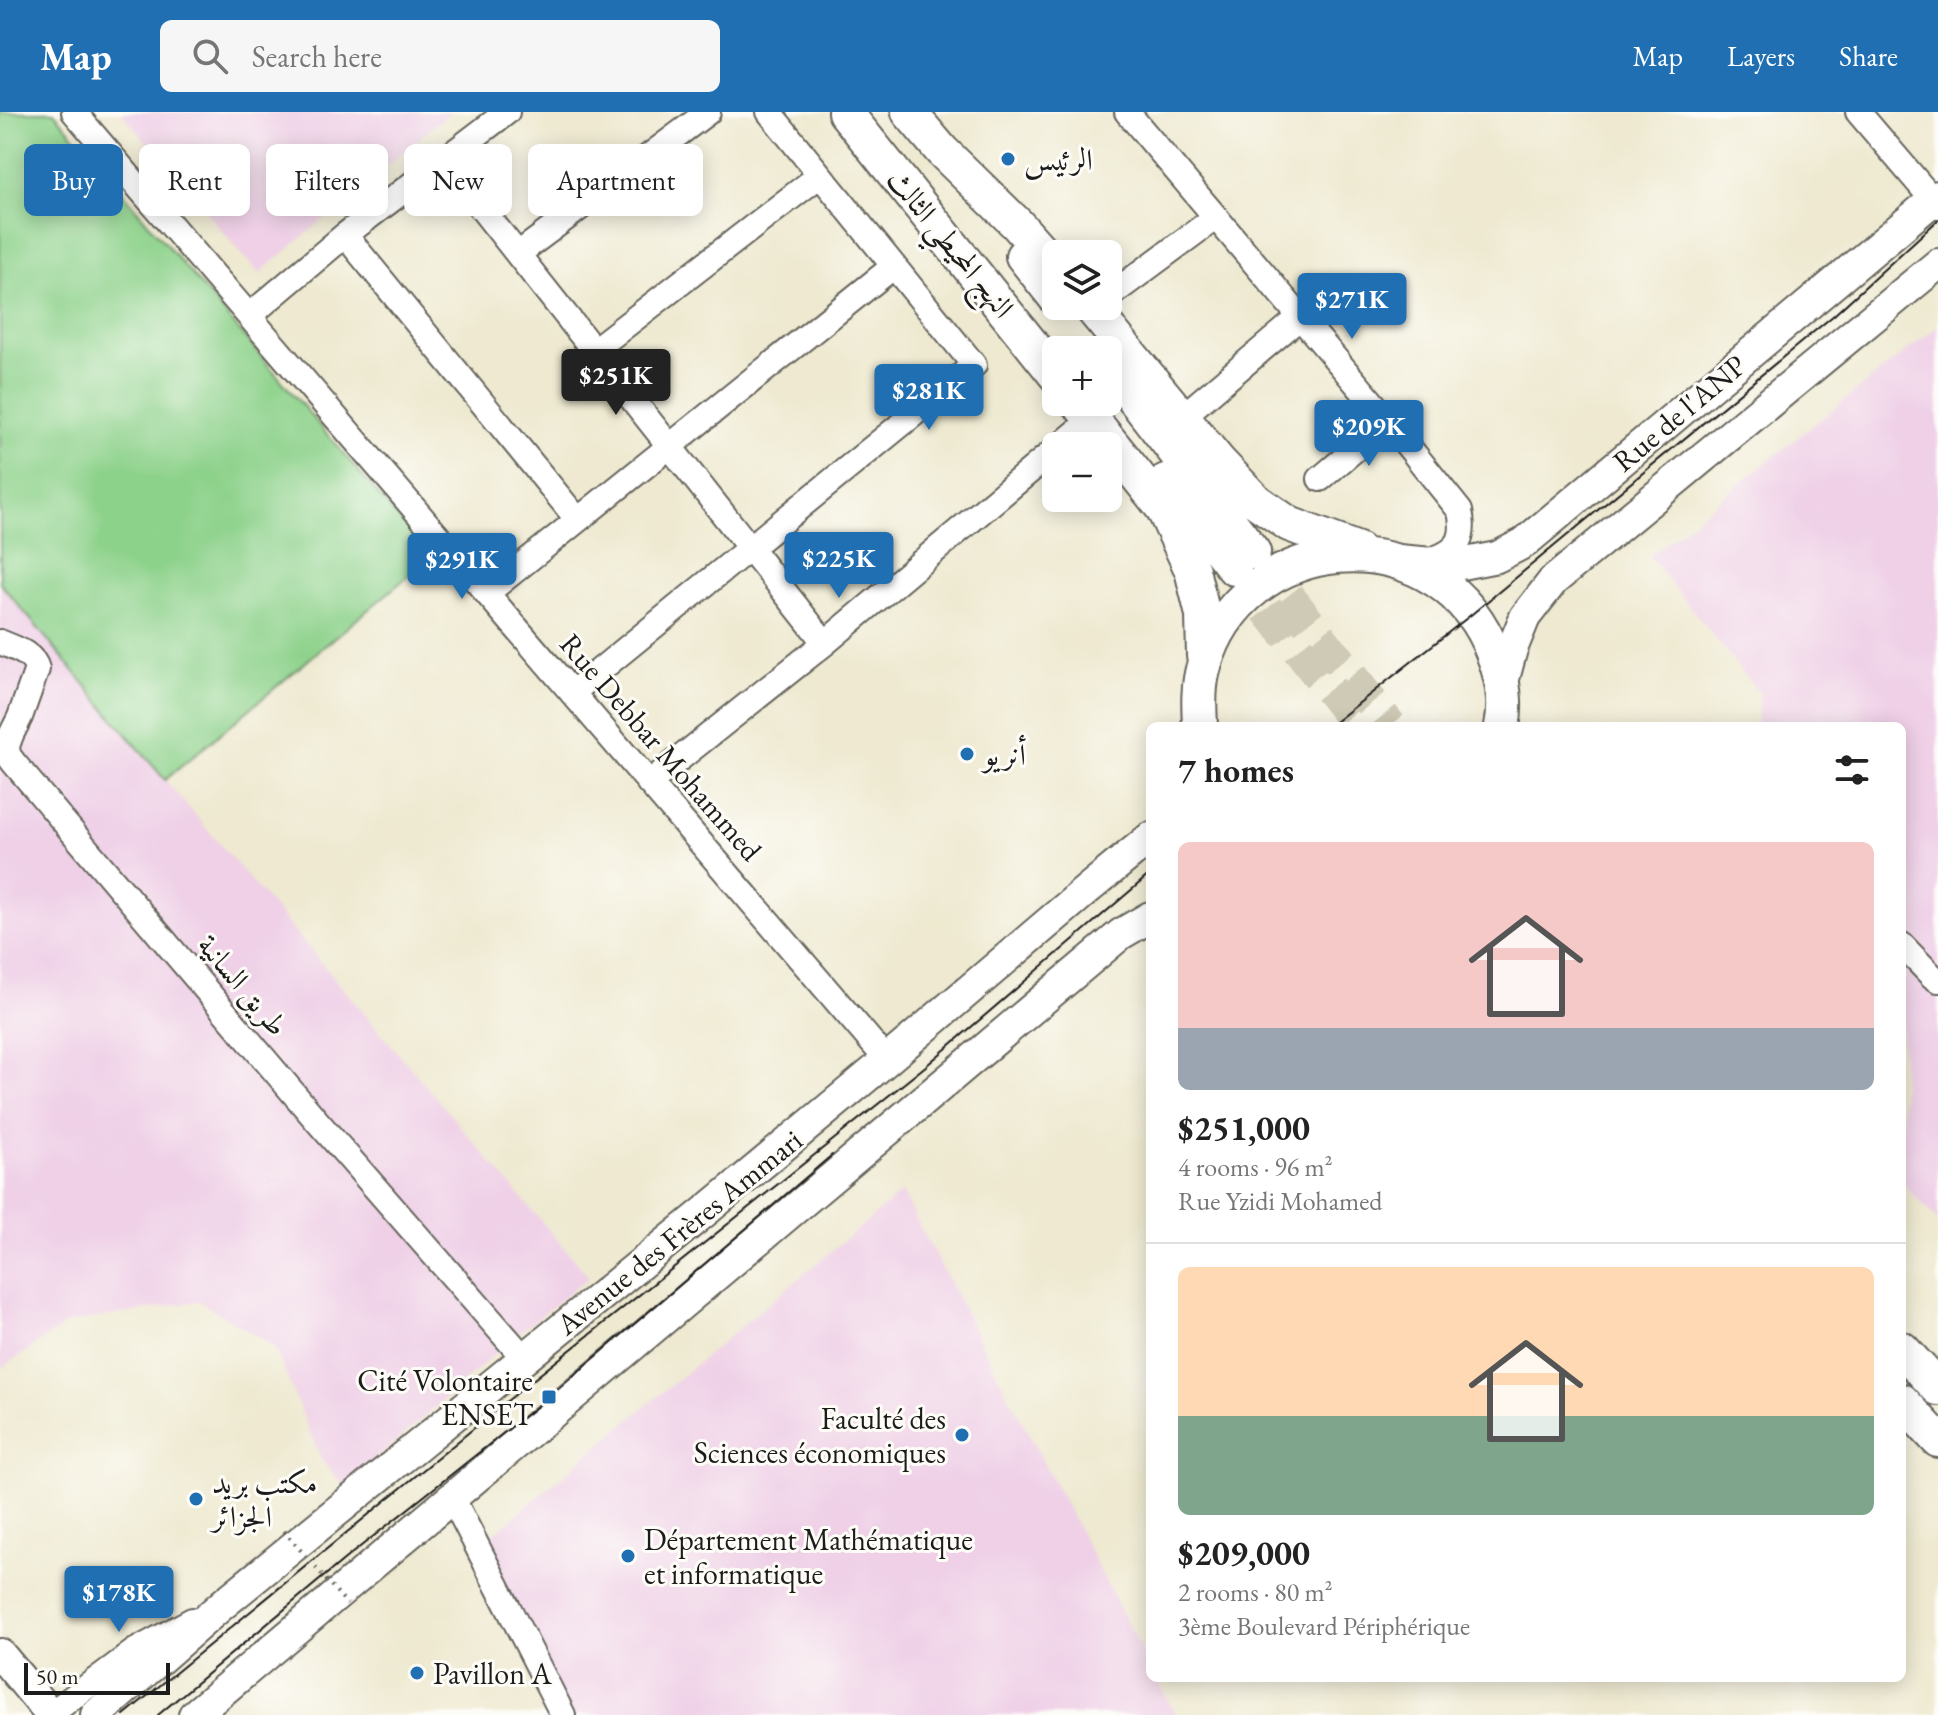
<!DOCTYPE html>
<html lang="en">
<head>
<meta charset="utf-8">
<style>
	body { margin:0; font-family:"EB Garamond",Amiri,serif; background:#f6f6f6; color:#222; height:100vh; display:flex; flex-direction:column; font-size:30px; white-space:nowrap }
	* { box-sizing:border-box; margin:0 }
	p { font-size:26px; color:#767676 }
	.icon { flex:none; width:44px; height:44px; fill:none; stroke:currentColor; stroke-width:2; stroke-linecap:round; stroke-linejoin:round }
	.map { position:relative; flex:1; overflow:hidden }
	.sheet { position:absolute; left:1146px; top:610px; width:760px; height:960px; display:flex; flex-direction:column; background:#fff; border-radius:12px; box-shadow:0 4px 20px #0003 }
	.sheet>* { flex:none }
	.hud { position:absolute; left:24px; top:32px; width:760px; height:72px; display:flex; gap:16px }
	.fabs { position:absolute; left:1042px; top:128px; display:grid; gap:16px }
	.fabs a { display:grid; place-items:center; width:80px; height:80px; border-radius:12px; background:#fff; box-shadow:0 4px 20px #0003; font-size:40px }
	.scale { position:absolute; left:24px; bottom:20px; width:146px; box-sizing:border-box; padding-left:8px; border:4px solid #1c1c1c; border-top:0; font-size:22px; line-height:28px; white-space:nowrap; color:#1c1c1c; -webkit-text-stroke:6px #fdfcf7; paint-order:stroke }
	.price { position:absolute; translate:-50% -68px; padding:0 18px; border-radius:8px; background:#1f6fb2; color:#fff; font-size:26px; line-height:52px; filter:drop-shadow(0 2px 4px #0008) }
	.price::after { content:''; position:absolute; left:50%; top:48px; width:24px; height:18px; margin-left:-12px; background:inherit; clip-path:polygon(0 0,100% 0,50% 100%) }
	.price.current { background:#222; color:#fff }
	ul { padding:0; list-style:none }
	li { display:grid; align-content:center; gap:16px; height:424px; padding:0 32px }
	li+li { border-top:2px solid #e0e0e0 }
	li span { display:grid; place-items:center; height:248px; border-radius:12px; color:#555 }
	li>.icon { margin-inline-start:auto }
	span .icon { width:144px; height:144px; fill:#fffc; stroke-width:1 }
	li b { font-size:34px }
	h2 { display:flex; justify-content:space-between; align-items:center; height:96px; padding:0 32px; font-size:34px }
	.pill { padding:0 28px; border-radius:12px; background:#fff; box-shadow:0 4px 20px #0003; font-size:28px; line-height:72px }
	.pill.current { background:#1f6fb2; color:#fff }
	header { display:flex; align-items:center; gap:48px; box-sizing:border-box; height:112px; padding:0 40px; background:#1f6fb2; color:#fff }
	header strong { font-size:38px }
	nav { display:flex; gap:44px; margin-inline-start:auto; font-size:28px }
	.search { width:560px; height:72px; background:#f6f6f6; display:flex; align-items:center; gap:20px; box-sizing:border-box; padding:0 28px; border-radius:12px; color:#767676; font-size:30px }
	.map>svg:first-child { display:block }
	.built { fill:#efd0e7 }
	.green { fill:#8dd28b; stroke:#547754; stroke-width:2 }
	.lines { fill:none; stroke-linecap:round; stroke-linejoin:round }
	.highway-tunnel { stroke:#cecab5; stroke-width:34; stroke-dasharray:34 17; stroke-linecap:butt }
	.minor-casing { stroke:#66645b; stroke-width:28 }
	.major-casing { stroke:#66645b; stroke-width:34 }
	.highway-casing { stroke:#66645b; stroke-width:38 }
	.minor { stroke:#fff; stroke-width:24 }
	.major { stroke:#fff; stroke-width:30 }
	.highway { stroke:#fff; stroke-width:34 }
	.tram { stroke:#1c1c1c; stroke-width:2 }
	.path-bridge { stroke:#66645b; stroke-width:4; stroke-dasharray:2 6; stroke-linecap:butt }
	.poi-dot { fill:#1f6fb2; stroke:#fdfcf7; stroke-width:3 }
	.labels { text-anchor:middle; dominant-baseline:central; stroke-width:6; stroke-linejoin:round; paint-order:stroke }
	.poi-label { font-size:30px; fill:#1c1c1c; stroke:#fdfcf7; text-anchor:start }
	.street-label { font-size:30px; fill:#1c1c1c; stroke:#fdfcf7 }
</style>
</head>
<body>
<header>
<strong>Map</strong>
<div class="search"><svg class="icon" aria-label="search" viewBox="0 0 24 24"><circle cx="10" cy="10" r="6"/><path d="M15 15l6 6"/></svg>Search here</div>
<nav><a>Map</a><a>Layers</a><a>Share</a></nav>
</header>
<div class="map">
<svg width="1938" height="1603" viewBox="0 0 1938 1603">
	<rect width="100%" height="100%" fill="#fdfcf7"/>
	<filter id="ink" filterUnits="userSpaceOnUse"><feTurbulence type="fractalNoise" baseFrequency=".0125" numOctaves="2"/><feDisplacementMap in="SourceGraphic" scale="16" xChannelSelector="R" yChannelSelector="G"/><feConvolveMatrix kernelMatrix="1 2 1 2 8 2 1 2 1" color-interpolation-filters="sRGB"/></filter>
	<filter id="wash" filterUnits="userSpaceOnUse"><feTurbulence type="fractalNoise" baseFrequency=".006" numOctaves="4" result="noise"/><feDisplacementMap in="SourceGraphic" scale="32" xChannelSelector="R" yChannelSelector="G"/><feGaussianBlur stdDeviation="1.8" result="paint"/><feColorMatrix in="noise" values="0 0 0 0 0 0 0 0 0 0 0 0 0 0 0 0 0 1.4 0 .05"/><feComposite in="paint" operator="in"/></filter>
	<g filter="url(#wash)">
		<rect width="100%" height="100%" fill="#eee9d0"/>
		<path class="built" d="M121,0h329l-191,162z
			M1938,214v895l-36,-39v-456h-146l4,-32 -111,-138z
			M0,471l165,197 424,497 -76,61 -168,149 -23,-26 -48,-114 -75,-46 -131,22 -68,46z
			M902,1080l248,474v12h6l20,37h-620l-84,-163z"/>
		<path class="green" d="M0,0h54l377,445 -266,223 -165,-197z"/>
	</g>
	<g filter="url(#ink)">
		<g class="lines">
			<path class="highway-tunnel" d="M1256,444l134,170
				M1235,457l124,157"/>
			<g class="minor-casing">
				<path id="minor" d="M74,0l813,948
					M1127,0l261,309 72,90c7,32 -5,42 -35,51
					M1858,0l80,94
					M444,49l381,482
					M345,123l233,285
					M518,142l190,-142
					M1108,185l108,-80
					M249,204l96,-81 162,-123
					M594,238l226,-175
					M1182,305l118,-100
					M1060,334l32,-27
					M1320,367l68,-58
					M487,481l407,-327
					M0,530c14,6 33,11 37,27l-17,48 -9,18 -4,11 1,9 6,8 303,358 207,237
					M572,581l402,-328 -205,-253
					M649,671l176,-140 231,-194
					M1902,833l30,31 6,4
					M452,1385l111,218
					M49,1603l86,-64 57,-31"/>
			</g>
			<g class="major-casing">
				<path id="major" d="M1398,448l58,5 41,-8 27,-14 414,-347
					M1502,574l10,-37 13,-32 28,-36 385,-317
					M0,1542l51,61
					M96,1603l127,-111 485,-395 179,-149 202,-172 61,-50
					M194,1603l927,-781 29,-17"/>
			</g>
			<g class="highway-casing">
				<path id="highway" d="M845,0l211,263
					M909,0l33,39 75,73 39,44
					M1023,144l33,42
					M1090,194l129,156 37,39 33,23 69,26
					M1108,253l145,187
					M1078,290l85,106 29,62 11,45 1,41
					M1166,369l68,87
					M1200,614c-1,-20 -2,-41 4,-60 38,-135 227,-151 285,-23 11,25 19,56 13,83
					M1902,1237l36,39
					M1902,1289l36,39"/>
			</g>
			<use href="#minor" class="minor"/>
			<use href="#major" class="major"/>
			<use href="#highway" class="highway"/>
			<path class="tram" d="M1330,614l142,-112 362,-299 104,-95
				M124,1603l410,-336 393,-314 223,-191
				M158,1603l188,-157 203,-161 283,-242"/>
			<path class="path-bridge" d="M284,1419l63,73"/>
		</g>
	</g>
	<g class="poi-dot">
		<circle cx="1008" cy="47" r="8"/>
		<circle cx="967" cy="642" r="8"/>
		<rect x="541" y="1277" width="16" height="16" rx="4"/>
		<circle cx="962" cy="1323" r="8"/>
		<circle cx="196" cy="1387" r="8"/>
		<circle cx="628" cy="1444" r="8"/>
		<circle cx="417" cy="1561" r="8"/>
	</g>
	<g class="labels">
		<g class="poi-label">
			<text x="1024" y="47">الرئيس</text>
			<text x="983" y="642">أنريو</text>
			<text x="533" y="1268" text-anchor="end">Cité Volontaire<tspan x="533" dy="34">ENSET</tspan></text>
			<text x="946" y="1306" text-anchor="end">Faculté des<tspan x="946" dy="34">Sciences économiques</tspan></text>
			<text x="212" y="1370">مكتب بريد<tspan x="212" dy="34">الجزائر</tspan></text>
			<text x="644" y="1427">Département Mathématique<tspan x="644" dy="34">et informatique</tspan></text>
			<text x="433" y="1561">Pavillon A</text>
		</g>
		<g class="street-label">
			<text transform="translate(951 131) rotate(51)">النهج المحيطي الثالث</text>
			<text transform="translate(1679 301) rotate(-40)">Rue de l'ANP</text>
			<text transform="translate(661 635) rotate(49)">Rue Debbar Mohammed</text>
			<text transform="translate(243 873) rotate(50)">طريق السانية</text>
			<text transform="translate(679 1120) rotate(-39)">Avenue des Frères Ammari</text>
		</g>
	</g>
</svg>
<div class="fabs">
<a><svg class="icon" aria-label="layers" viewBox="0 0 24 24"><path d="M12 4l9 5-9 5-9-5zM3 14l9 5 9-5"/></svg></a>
<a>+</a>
<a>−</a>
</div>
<div class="scale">50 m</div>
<b class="price" style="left:1352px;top:229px">$271K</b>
<b class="price current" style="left:616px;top:305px">$251K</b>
<b class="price" style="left:929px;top:320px">$281K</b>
<b class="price" style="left:1369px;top:356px">$209K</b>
<b class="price" style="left:839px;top:488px">$225K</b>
<b class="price" style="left:462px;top:489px">$291K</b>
<b class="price" style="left:119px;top:1522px">$178K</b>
<div class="hud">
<a class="pill current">Buy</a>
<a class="pill">Rent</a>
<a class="pill">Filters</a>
<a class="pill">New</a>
<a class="pill">Apartment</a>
</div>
<section class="sheet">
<h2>7 homes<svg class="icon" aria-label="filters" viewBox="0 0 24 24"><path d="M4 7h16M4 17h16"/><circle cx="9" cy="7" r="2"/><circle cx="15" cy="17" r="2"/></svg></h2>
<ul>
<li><span style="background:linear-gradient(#f6c9c9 75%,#9aa5b1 0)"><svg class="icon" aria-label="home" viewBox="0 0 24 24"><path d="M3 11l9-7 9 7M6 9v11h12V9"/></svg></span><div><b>$251,000</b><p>4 rooms · 96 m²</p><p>Rue Yzidi Mohamed</p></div></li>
<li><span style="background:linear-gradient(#ffd9b3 60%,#7fa58c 0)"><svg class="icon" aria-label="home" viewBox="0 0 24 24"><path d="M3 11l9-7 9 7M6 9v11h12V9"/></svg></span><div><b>$209,000</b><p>2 rooms · 80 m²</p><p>3ème Boulevard Périphérique</p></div></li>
</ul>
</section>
</div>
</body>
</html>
